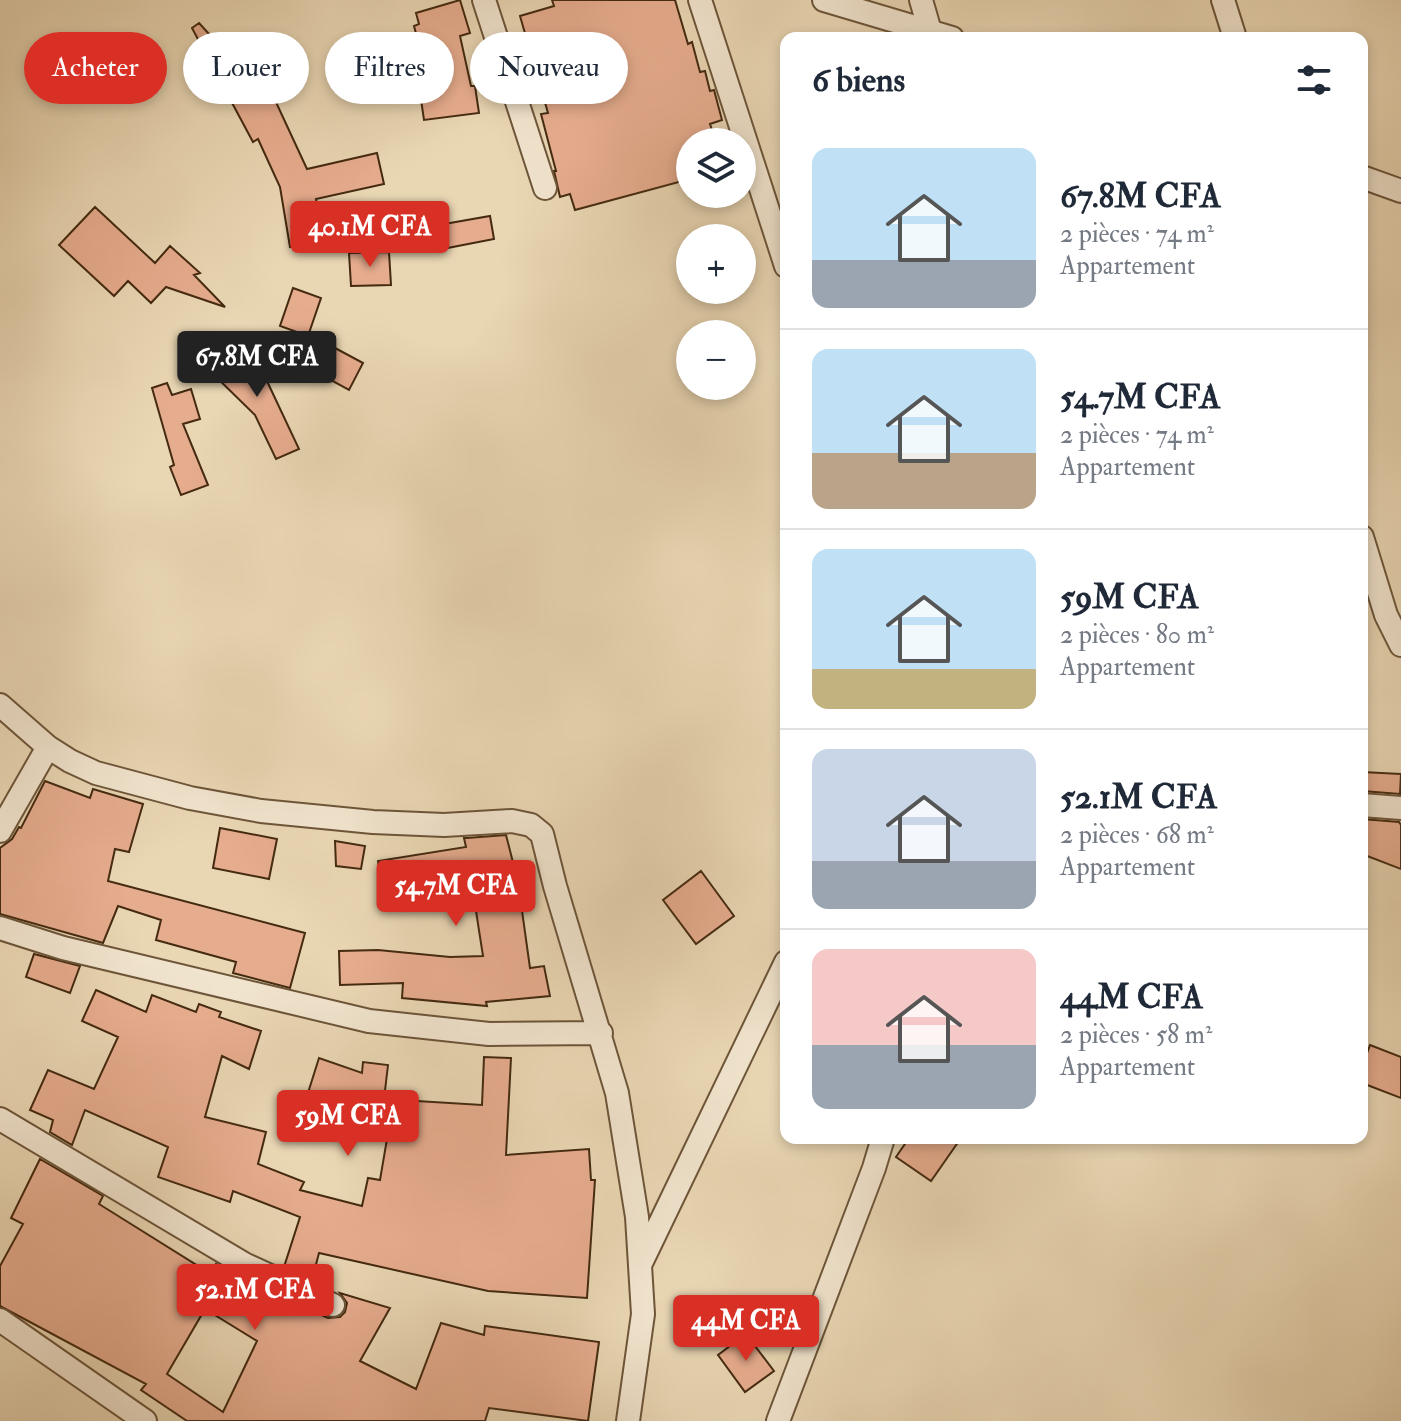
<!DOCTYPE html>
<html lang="fr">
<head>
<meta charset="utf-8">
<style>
	body { margin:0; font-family:"IM FELL Double Pica",serif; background:#f6f6f7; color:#1f2937; height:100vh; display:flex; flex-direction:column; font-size:30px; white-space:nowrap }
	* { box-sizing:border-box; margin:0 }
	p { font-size:26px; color:#747a83 }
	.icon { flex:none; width:44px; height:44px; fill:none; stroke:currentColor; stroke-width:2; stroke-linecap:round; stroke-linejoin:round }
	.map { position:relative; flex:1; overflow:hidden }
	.details { position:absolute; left:780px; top:32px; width:588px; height:1112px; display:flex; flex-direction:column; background:#fff; border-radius:16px; box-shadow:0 4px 12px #0003 }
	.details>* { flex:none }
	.hud { position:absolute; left:24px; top:32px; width:636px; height:72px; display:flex; gap:16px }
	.buttons { position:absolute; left:676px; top:128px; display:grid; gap:16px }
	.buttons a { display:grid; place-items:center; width:80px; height:80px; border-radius:50%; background:#fff; box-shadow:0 4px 12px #0003; font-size:40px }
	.price { position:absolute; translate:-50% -68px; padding:0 18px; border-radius:8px; background:#d93025; color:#fff; font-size:26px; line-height:52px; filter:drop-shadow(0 2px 4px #0008) }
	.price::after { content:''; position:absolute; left:50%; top:48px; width:24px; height:18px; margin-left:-12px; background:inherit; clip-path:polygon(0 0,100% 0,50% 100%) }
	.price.active { background:#222; color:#fff }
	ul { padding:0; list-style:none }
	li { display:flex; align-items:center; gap:24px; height:200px; padding:0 32px }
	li+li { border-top:2px solid #e0e1e3 }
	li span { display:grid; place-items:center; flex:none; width:224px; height:160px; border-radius:16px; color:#555 }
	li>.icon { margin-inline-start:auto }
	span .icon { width:96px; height:96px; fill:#fffc; stroke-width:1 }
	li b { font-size:34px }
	h2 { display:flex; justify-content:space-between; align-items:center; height:96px; padding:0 32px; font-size:34px }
	.pill { padding:0 28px; border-radius:36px; background:#fff; box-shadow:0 4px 12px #0003; font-size:28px; line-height:72px }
	.pill.active { background:#d93025; color:#fff }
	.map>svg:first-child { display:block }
	.building { fill:#e6ac8e; stroke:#442a10; stroke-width:2; fill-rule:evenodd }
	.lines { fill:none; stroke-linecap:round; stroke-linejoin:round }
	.minor-casing { stroke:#6d5539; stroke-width:26 }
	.minor { stroke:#f1e4ce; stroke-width:22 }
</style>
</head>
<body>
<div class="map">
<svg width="1401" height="1421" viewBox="0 0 1401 1421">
	<rect width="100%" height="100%" fill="#e9d6b3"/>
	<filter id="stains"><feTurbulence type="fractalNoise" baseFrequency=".0025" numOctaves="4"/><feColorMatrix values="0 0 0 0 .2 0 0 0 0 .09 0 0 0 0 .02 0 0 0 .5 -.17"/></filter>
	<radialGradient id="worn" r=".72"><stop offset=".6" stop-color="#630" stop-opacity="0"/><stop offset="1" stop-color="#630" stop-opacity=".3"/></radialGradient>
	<path class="building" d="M460,0l10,33 -10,3 11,50h4l4,27 -55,7 -4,-27 12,-1 -18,-66 5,-2 -3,-11z
		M552,0h123l13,44 4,-2 8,30 5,-1 5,20 4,-1 8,30 -12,4 6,18h-26v37l-115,31 -5,-16 -10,3 -6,-26h2l-15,-57 7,-1 -28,-97 34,-10z
		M199,23l40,44 10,-6 26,39 32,69 70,-16 7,31 -68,15 8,42 -34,6 -10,-60 -22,-48 -5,3 -61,-114z
		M95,207l60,56 15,-17 30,27 -6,2 31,32 -59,-20 -15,16 -23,-22 -14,15 -55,-51z
		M490,216l4,23 -62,12 -5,-24z
		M389,252l2,33 -40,1 -2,-33z
		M293,288l28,10 -13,38 -28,-10z
		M322,341l41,22 -14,27 -42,-23z
		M237,345l31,31 -2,3 33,70 -23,10 -21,-44 -44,-43z
		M167,383l5,12 19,-6 9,30 -17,5 25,61 -27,10 -11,-28 4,-2 -22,-77z
		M1362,772l39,2 -1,20 -38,-3z
		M45,781l45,17 3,-9 50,15 -14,48 -14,-3 -7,32 197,52 -15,55 -57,-15 3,-11 -80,-22 5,-20 -43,-14 -15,37 -103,-29v-66l12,-9 7,-12 2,1z
		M1362,819l37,3 2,3v44l-39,-15z
		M220,828l57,11 -8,40 -56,-11z
		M506,835l12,47 12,86 14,-2 6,30 -64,6 1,4 -85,-8 1,-15 -63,2 -1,-34 39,-1 72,7 33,-1 -7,-45 -92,-5 -6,-45 88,-14 -2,-9h3z
		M335,841l30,5 -4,23 -25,-3z
		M701,871l33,45 -38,28 -33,-44z
		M34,954l46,12 -10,27 -44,-16z
		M96,990l50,22 6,-17 44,17 3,-8 22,8 -2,5 42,14 -12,38 -27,-13 -17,61 61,15 -8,32 46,18 -4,8 62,16 6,-28 12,2 7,-41 -86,-24 18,-57 43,15 1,-11 25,3 -4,34 98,6 2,-48 27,1 -5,97 83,-6 2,31h4l-8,118 -99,-7 -169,-38 -7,27 -28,-13 16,-50 -67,-26 -3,11 -72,-25 10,-30 -83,-37 -13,35 -22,-13 3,-12 -23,-10 18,-40 46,19 24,-52 -36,-16z
		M1370,1045l31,12v41l-39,-15v-16z
		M909,1138h52l-30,43 -35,-24z
		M40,1159l63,37 -4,8 112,70 5,-10 58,34 1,-4 53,24 12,-1 5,-5 2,-9 -7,-10 50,15 -30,53 56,28 25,-66 43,12 1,-9 114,16 -11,79 -99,-13 -4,13h-298l-46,-31 5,-6 -146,-78v-40l23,-42 -12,-6zM205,1309l52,32 -34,71 -56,-38z
		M746,1334l28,37 -29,21 -27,-37z"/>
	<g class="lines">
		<g class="minor-casing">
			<path id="minor" d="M484,0l61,188
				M700,0l86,266
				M824,0l128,38
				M921,0l11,38
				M1223,0l12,38
				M1362,177l39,14
				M1362,537l24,78 15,30
				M0,705l48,42 22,14 26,12 94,25 71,13 112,11 71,3 68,-4 19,4 11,9 13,52 62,207 20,124 6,97 -15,107
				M1362,805l39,3
				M0,831l48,-84
				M0,928l63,20 306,73 120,13 112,-1
				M0,1119l244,145 89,41
				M641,1263l145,-301
				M0,1320l145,101
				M778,1421l96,-253 9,-30"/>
		</g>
		<use href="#minor" class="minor"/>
	</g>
	<rect width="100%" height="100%" filter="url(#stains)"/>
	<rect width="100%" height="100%" fill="url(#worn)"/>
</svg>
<div class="buttons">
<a><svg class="icon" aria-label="layers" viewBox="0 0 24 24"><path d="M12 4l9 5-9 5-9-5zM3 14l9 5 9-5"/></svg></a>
<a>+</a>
<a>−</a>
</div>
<b class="price" style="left:370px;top:269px">40.1M CFA</b>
<b class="price active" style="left:257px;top:399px">67.8M CFA</b>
<b class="price" style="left:456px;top:928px">54.7M CFA</b>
<b class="price" style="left:348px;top:1158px">59M CFA</b>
<b class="price" style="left:255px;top:1332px">52.1M CFA</b>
<b class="price" style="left:746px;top:1363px">44M CFA</b>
<div class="hud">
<a class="pill active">Acheter</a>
<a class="pill">Louer</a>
<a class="pill">Filtres</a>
<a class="pill">Nouveau</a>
</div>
<section class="details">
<h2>6 biens<svg class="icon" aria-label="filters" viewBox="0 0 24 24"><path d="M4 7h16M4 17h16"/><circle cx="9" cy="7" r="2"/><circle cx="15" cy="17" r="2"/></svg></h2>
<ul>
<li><span style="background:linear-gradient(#bfe0f5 70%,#9aa5b1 0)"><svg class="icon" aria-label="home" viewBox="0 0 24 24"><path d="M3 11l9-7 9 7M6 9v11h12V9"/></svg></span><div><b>67.8M CFA</b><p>2 pièces · 74 m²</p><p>Appartement</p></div></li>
<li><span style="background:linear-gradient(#bfe0f5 65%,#b9a48a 0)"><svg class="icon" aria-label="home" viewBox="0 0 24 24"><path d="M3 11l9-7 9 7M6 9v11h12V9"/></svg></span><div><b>54.7M CFA</b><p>2 pièces · 74 m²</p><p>Appartement</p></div></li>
<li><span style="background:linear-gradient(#bfe0f5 75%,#c2b280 0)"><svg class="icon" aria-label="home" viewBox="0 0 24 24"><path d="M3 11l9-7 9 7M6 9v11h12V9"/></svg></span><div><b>59M CFA</b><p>2 pièces · 80 m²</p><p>Appartement</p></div></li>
<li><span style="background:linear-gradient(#c9d6e8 70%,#9aa5b1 0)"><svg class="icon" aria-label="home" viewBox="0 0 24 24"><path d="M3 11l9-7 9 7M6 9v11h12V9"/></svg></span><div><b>52.1M CFA</b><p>2 pièces · 68 m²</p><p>Appartement</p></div></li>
<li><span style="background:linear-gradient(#f6c9c9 60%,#9aa5b1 0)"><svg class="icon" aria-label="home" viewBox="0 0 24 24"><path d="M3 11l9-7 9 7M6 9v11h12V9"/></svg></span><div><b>44M CFA</b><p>2 pièces · 58 m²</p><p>Appartement</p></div></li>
</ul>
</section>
</div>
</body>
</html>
